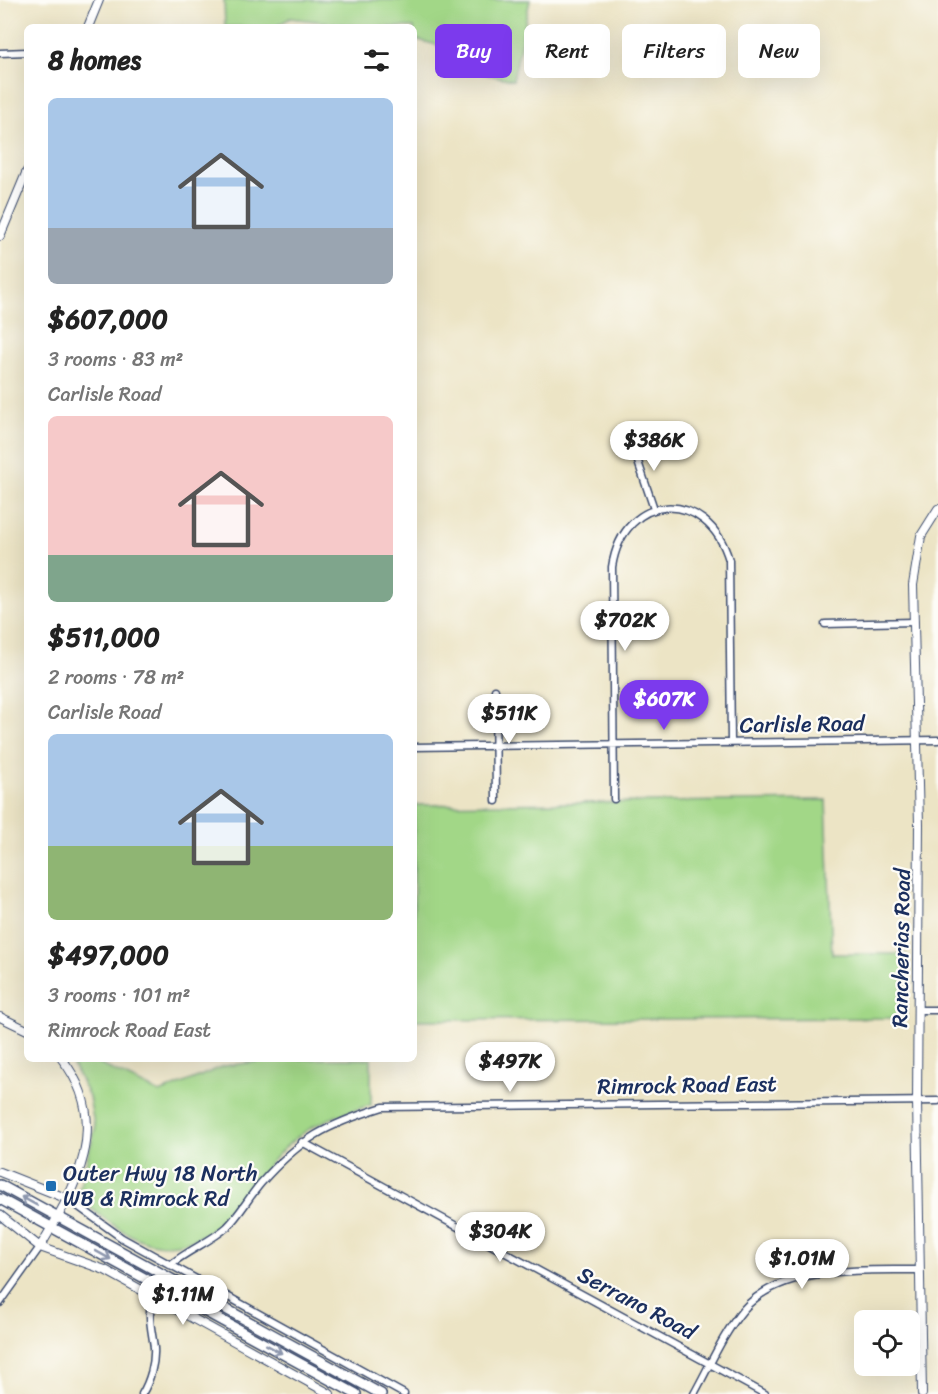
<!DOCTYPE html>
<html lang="en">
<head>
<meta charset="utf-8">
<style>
	body { margin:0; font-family:Sriracha,sans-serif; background:#f2f2f2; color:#222; height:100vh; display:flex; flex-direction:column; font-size:22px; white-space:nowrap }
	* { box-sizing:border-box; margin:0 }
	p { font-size:20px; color:#767676 }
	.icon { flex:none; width:33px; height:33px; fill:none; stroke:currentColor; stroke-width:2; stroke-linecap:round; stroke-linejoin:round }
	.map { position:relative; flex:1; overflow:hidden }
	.details { position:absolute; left:24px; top:24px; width:393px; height:1038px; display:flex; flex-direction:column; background:#fff; border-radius:9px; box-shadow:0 6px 24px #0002 }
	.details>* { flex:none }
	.guide { position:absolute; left:435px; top:24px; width:412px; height:54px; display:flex; gap:12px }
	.controls { position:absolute; left:854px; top:1310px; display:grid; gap:12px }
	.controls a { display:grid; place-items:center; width:66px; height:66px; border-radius:9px; background:#fff; box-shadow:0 6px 24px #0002; font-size:30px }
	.price { position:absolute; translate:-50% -51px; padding:0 14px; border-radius:21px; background:#fff; color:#222; font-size:20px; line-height:39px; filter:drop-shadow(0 2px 3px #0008) }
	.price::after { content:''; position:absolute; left:50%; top:36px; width:18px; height:14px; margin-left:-9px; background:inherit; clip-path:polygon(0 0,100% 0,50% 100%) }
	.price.selected { background:#7c3aed; color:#fff }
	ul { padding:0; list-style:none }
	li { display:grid; align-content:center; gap:12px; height:318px; padding:0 24px }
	li span { display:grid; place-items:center; height:186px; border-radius:9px; color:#555 }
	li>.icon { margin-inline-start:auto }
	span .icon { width:108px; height:108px; fill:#fffc; stroke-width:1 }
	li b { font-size:26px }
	h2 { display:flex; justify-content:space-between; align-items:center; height:72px; padding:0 24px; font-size:26px }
	.chip { padding:0 21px; border-radius:9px; background:#fff; box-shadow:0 6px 24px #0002; font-size:21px; line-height:54px }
	.chip.selected { background:#7c3aed; color:#fff }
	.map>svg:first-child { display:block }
	.green { fill:#a2d787; stroke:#5e8372; stroke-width:1.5 }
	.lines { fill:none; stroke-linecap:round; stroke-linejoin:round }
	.minor-casing { stroke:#3a4a6d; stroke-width:9 }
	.tertiary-casing { stroke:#3a4a6d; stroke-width:10 }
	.primary-casing { stroke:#3a4a6d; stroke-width:12 }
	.minor { stroke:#fff; stroke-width:6 }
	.tertiary { stroke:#fff; stroke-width:8 }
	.primary { stroke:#fff; stroke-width:9 }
	.oneway { stroke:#8d97ae }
	.poi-dot { fill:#1f6fb2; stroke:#fdfcf7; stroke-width:2 }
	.labels { text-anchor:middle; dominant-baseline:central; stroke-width:4.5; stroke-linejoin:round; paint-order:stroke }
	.street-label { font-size:22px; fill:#1b2f5e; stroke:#fdfcf7 }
	.poi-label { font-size:22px; fill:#1b2f5e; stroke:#fdfcf7; text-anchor:start }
</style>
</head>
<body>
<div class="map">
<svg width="938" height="1394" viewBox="0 0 938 1394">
	<rect width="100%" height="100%" fill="#fdfcf7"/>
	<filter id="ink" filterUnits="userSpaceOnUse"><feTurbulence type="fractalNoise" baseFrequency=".0167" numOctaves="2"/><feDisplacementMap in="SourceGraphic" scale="12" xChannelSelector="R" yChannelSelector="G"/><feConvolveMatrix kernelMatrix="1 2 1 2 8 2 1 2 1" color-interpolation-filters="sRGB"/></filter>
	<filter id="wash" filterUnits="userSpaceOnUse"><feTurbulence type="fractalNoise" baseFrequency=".008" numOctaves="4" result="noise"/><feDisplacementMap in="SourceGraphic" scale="24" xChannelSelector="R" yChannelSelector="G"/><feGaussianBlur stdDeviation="1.35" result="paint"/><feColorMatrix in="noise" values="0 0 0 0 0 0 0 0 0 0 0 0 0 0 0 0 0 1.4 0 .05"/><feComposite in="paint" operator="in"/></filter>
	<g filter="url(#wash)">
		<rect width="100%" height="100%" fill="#ece4c5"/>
		<path class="green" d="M224,0h306l-17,80 -32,-7 -44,-28 -23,-6v-12h-48l-76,-9 -15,9h-50z
			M826,800l6,154h74v64l-492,2v-215z
			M70,1059h19l71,34 64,-27 55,-7h92v46c-30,9 -58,17 -82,39 -25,22 -43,51 -65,76 -5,7 -15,11 -22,15 -49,28 -88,-9 -125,-38l18,-68 -6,-32z"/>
	</g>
	<g filter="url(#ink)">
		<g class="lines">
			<g class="minor-casing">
				<path id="minor" d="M0,53l27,-1
					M631,441l23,68
					M825,624l89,-2
					M495,690l1,111
					M414,747l524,-7
					M614,799l-2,-232c12,-77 96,-79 117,-7l2,183
					M918,1010h20
					M302,1142l463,252
					M68,1199l54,39 282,156
					M170,1265c18,-15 40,-23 57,-38 13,-13 22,-30 34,-44 40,-45 65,-58 122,-76l555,-6
					M0,1303l40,-56
					M142,1394c8,-13 13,-31 12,-46 -2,-18 -8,-35 0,-52
					M694,1394c15,-27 29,-60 49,-84 39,-46 122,-39 176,-40"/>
			</g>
			<g class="tertiary-casing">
				<path id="tertiary" d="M88,27l11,-27
					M0,236l27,-65
					M0,1017l27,13
					M0,1172l68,27
					M0,1215l40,32 65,23 225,124
					M40,1247c36,-60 73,-123 22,-188
					M922,1394l-5,-293 2,-277 -6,-239 8,-49 17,-27"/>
			</g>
			<g class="primary-casing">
				<path id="primary" d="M0,1185l381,209
					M0,1199l356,195"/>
			</g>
			<use href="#minor" class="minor"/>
			<use href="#tertiary" class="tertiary"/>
			<use href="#primary" class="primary"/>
		</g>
		<defs><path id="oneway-shaft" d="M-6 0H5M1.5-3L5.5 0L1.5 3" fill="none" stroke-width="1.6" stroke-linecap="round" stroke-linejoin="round" transform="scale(1.5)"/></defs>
		<g class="oneway">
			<use href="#oneway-shaft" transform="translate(29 1201) rotate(-151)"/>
			<use href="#oneway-shaft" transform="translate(103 1255) rotate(29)"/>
			<use href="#oneway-shaft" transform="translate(274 1349) rotate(29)"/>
		</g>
	</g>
	<rect class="poi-dot" x="45" y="1180" width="12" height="12" rx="3"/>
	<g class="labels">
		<g class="street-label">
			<text transform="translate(802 724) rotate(-1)">Carlisle Road</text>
			<text transform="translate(901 948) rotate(-89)">Rancherias Road</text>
			<text transform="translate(687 1085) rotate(-1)">Rimrock Road East</text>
			<text transform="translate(637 1303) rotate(28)">Serrano Road</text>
		</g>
		<g class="poi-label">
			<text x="63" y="1173">Outer Hwy 18 North<tspan x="63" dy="25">WB &amp; Rimrock Rd</tspan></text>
		</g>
	</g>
</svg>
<div class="controls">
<a><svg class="icon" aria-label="locate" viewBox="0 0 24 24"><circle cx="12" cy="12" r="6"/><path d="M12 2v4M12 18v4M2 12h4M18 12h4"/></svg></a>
</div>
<b class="price" style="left:654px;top:472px">$386K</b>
<b class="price" style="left:625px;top:652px">$702K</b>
<b class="price selected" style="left:664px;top:731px">$607K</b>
<b class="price" style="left:509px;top:745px">$511K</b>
<b class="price" style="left:510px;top:1093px">$497K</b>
<b class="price" style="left:500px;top:1263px">$304K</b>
<b class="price" style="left:802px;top:1290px">$1.01M</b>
<b class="price" style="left:183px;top:1326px">$1.11M</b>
<div class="guide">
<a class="chip selected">Buy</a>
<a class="chip">Rent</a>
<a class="chip">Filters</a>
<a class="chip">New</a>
</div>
<section class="details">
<h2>8 homes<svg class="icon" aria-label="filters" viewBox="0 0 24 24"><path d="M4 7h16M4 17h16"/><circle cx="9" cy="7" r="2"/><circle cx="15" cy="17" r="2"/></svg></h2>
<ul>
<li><span style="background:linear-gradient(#a9c7e8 70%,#9aa5b1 0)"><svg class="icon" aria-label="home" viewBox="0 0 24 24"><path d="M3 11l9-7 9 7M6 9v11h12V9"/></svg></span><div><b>$607,000</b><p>3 rooms · 83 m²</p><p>Carlisle Road</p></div></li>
<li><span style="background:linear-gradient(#f6c9c9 75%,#7fa58c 0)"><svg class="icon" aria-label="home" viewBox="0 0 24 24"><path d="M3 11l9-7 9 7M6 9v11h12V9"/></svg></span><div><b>$511,000</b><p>2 rooms · 78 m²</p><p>Carlisle Road</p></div></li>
<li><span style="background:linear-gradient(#a9c7e8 60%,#8fb573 0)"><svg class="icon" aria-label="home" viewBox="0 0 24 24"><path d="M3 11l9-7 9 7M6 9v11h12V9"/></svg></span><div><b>$497,000</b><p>3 rooms · 101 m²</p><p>Rimrock Road East</p></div></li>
</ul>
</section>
</div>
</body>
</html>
